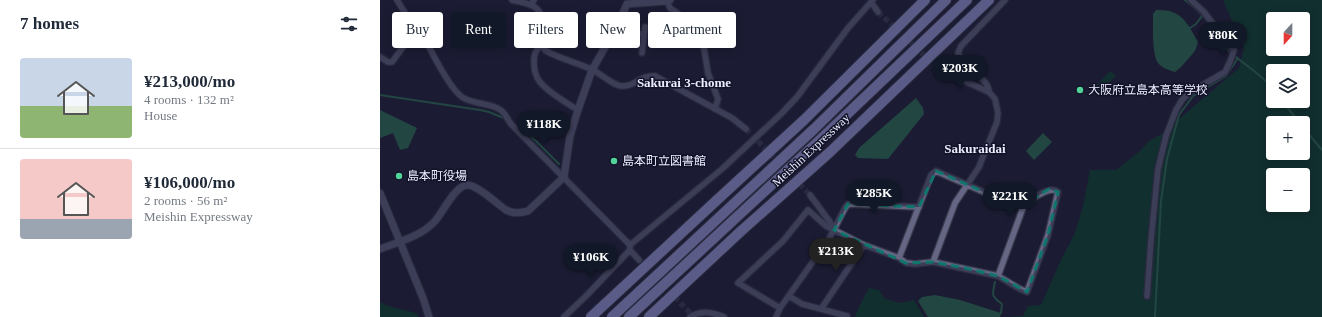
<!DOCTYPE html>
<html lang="en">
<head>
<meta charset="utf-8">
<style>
	body { margin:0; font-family:"Times New Roman","Noto Sans JP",serif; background:#f2f2f3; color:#1f2937; height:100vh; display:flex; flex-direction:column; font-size:15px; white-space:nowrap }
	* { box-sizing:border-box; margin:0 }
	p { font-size:13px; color:#747a83 }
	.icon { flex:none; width:22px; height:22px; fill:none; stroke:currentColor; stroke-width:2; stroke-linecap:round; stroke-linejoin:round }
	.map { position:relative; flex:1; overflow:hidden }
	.details { display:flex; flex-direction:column; background:#fff; width:380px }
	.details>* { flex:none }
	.top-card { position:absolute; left:12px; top:12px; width:380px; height:36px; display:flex; gap:8px }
	.needle { width:26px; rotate:201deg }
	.tools { position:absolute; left:886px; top:12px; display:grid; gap:8px }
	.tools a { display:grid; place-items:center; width:44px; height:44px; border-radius:4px; background:#fff; box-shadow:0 2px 10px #0003; font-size:20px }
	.price { position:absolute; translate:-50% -34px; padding:0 9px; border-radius:14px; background:#111827; color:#fff; font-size:13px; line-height:26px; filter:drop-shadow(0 1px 2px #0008) }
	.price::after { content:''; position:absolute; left:50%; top:24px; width:12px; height:9px; margin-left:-6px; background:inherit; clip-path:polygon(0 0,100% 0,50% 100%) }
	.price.current { background:#222; color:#fff }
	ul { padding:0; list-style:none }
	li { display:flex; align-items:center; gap:12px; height:100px; padding:0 20px }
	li+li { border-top:1px solid #e0e1e3 }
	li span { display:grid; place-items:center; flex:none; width:112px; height:80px; border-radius:4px; color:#555 }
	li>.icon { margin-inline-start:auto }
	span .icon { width:48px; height:48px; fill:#fffc; stroke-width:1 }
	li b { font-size:17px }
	h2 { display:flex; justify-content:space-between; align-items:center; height:48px; padding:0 20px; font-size:17px }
	.tag { padding:0 14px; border-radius:4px; background:#fff; box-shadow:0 2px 10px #0003; font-size:14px; line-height:36px }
	.tag.current { background:#111827; color:#fff }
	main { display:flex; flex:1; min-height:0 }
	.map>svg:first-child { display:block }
	.green { fill:#07472d; fill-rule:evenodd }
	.water { fill:#2c7b56 }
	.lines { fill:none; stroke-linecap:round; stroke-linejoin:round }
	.stream { stroke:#2c7b56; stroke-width:2 }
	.minor-tunnel { stroke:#3a3c52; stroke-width:5.5; stroke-dasharray:5.5 3; stroke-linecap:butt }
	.minor-casing { stroke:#39394c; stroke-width:8 }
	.tertiary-casing { stroke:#39394c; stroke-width:9 }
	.motorway-casing { stroke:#39394c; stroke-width:12 }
	.minor { stroke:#646683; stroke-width:5.5 }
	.tertiary { stroke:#646683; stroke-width:7 }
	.motorway { stroke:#a7abed; stroke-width:10 }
	.marked { fill:none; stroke:#0f766e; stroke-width:3; stroke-dasharray:8 5; stroke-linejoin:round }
	.poi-dot { fill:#52d397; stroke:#121229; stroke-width:1.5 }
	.labels { text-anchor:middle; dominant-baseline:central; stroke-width:3; stroke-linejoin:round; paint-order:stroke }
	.poi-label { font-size:12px; fill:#eceeff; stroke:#121229; text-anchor:start }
	.street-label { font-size:12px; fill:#eceeff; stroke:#121229 }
	.neighbourhood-label { font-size:13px; font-weight:bold; fill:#eceeff; stroke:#121229 }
</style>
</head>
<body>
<main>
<section class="details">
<h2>7 homes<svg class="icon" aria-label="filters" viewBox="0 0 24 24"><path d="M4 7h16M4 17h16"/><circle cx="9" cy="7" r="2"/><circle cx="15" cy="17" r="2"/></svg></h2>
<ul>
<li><span style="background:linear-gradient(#c9d6e8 60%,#8fb573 0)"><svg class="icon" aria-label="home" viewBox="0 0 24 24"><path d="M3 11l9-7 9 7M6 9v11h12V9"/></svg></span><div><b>¥213,000/mo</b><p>4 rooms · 132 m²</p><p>House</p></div></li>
<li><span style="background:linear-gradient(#f6c9c9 75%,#9aa5b1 0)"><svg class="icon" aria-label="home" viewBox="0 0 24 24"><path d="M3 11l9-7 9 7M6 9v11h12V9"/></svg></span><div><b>¥106,000/mo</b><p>2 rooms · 56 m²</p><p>Meishin Expressway</p></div></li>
</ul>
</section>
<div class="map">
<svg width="942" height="317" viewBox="0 0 942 317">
	<rect width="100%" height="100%" fill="#1b1c33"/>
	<path class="green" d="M843,0h99v317h-313l14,-1 5,-10 13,-1 20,-45 14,-27 8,-27 7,-36h26l24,-19 9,-10 11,-6 79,-67 5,-20zM893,19h30v30h-30zM893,71h30v30h-30zM893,123h30v30h-30zM893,175h30v30h-30z
		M730,71l6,5 -17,17 -5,-5z
		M489,288l10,2 6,9 15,4 14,-3 10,17h-69l5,-12z
		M0,302c12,7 25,7 38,12v3h-38z"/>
	<path class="water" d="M776,10c25,-1 31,12 42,32l-3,9 -14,16 -6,5c-6,-2 -13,-4 -17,-9 -6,-8 -5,-35 -5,-45v-4z
		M536,98l7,10 1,6 -36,45 -30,-1 -3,-3 4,-7z
		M0,110l37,18 -9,20 -8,2 -7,-17 -13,5z
		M663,133l9,9 -18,18 -8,-9z
		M555,295l25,5 41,13 -1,4h-72l-10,-16 4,-4z"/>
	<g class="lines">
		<path class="stream" d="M805,0c8,6 16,13 22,21 8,11 14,22 24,32 14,12 31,22 42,36
			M810,28l6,-4 6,-8
			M0,95l100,15 9,2 17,7
			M902,101l18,22
			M134,124l22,17 23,23
			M923,127l19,23
			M615,282c-3,13 -4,14 7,22l-1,9
			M775,317l6,-116 6,-42 12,-44 14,-19 33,-20 12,-18"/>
		<path class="minor-tunnel" d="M498,12l62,58
			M366,129l64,66
			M259,260l55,57"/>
		<g class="minor-casing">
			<path id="minor" d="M17,0l21,34 7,5c7,14 25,50 37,58 12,8 29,5 40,14 4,4 6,9 9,13l119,121v5l9,10
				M132,0c8,2 18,3 24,8 13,10 -4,27 10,43 15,8 32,12 47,19 8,4 22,17 30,16 13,0 17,-11 32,-10l77,42 14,11
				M287,1l3,7 28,20 4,8 6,37 10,26 -3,10
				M491,2l7,10
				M151,5l3,-5
				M236,28l14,6h14
				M161,46c-6,5 -7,8 -7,16 0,7 1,14 6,20 7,9 28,22 38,28
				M262,53l3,-26
				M0,57l8,5h4l14,-19 12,-9
				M609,92c0,-14 -26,-25 -31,-39l3,-7 44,-46
				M430,195l20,27 4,8
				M250,245l92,-76 60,-56 15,-16 51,-69 25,-28
				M519,258l32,-83 5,-4 73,32 15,2 -26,71
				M553,262l65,14 22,13 7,3 21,-57 10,-43c-8,-7 -26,7 -34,13
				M409,296l13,8 45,12
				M767,296l4,-56 7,-71 8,-33 10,-26 6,-10 7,-7 36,-21 5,-10 4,-12 -5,-5 -25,-33 -13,-12
				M400,308l-42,-25 45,-42 25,-31 18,16 38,19 35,13 7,5 9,1 18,-2 22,-59 24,-36 18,-45 1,-9 -3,-14 -6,-7 -49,-22
				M441,309l43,-64
				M184,317l23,-22 43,-45
				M310,317c11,-7 22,-5 34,0
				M396,317l4,-9 49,-69 16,-31 3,-4 71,3"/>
		</g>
		<g class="tertiary-casing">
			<path id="tertiary" d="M0,193l43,105 6,19
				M0,249c18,-7 42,-13 55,-28 8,-9 20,-35 32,-36 11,0 30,19 39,25 8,4 14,3 22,1l36,-34 6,-41 8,-26 14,-40 24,-42 11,-24 40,-3 3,-1"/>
		</g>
		<g class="motorway-casing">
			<path id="motorway" d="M211,317l126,-117 87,-80 121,-120
				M232,317l202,-188 132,-129
				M249,317l193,-179 145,-138
				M269,317l91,-85 90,-80 159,-152"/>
		</g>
		<use href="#minor" class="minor"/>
		<use href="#tertiary" class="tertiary"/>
		<use href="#motorway" class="motorway"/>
	</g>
	<path d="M0 0H942V317H0ZM556,171l73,32 15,2 25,-16 9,3 -10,43 -21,57 -29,-16 -33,-8 -32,-6 -27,1 -72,-33 14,-26 71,3z" fill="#1b1c33" fill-opacity=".55" fill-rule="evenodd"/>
	<path class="marked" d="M556,171l73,32 15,2 25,-16 9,3 -10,43 -21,57 -29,-16 -33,-8 -32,-6 -27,1 -72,-33 14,-26 71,3z"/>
	<g class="poi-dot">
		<circle cx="700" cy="90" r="4"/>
		<circle cx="234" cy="161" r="4"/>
		<circle cx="19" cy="176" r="4"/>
	</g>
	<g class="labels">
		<g class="poi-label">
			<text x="708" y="90">大阪府立島本高等学校</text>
			<text x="242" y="161">島本町立図書館</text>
			<text x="27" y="176">島本町役場</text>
		</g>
		<g class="street-label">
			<text transform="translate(431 150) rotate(-43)">Meishin Expressway</text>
		</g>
		<g class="neighbourhood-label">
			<text x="304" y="82">Sakurai 3-chome</text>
			<text x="595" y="148">Sakuraidai</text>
		</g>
	</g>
</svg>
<div class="tools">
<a><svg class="needle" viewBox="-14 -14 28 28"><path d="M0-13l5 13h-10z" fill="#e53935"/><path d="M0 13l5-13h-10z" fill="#747a83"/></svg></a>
<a><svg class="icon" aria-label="layers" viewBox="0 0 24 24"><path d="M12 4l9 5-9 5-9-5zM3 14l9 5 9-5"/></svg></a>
<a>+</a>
<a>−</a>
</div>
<b class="price" style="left:843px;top:56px">¥80K</b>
<b class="price" style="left:580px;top:89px">¥203K</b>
<b class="price" style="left:164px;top:145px">¥118K</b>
<b class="price" style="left:494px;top:214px">¥285K</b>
<b class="price" style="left:630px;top:217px">¥221K</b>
<b class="price current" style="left:456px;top:272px">¥213K</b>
<b class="price" style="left:211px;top:278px">¥106K</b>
<div class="top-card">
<a class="tag">Buy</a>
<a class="tag current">Rent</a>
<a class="tag">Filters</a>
<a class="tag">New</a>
<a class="tag">Apartment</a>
</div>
</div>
</main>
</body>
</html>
